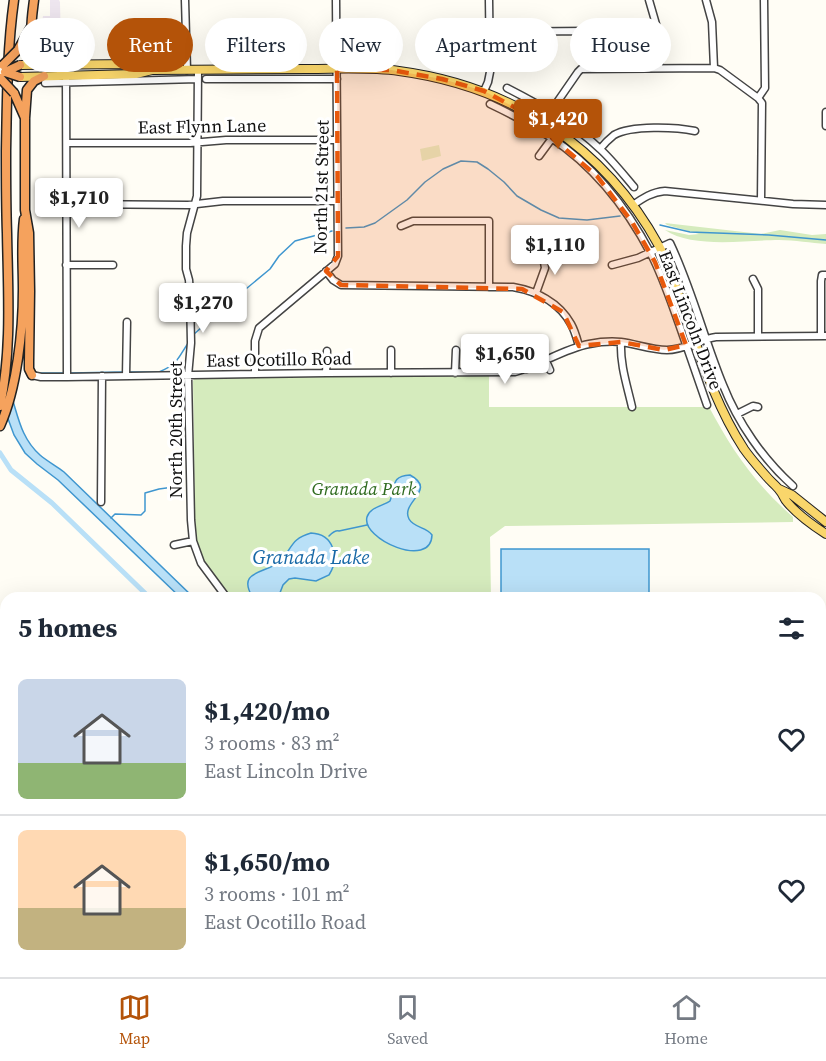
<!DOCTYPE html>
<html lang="en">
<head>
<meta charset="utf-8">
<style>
	body { margin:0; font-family:"Source Serif 4",serif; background:#f2f2f3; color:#1f2937; height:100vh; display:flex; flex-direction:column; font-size:22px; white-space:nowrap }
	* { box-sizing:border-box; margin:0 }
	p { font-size:20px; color:#747a83 }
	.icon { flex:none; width:33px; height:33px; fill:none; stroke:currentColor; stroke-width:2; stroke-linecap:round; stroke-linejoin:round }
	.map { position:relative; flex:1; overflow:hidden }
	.side { position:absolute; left:0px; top:592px; width:826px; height:386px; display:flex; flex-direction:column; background:#fff; border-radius:18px 18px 0 0; box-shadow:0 6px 24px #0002 }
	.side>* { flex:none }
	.top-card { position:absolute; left:18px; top:18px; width:790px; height:54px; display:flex; gap:12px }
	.price { position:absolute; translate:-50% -51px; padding:0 14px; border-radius:6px; background:#fff; color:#222; font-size:20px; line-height:39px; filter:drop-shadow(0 2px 3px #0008) }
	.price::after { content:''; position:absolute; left:50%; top:36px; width:18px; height:14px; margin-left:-9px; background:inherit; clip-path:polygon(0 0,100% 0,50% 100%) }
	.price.on { background:#b45309; color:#fff }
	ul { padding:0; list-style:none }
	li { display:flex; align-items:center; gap:18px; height:150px; padding:0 18px }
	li+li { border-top:2px solid #e0e1e3 }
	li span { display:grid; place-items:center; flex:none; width:168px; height:120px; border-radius:9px; color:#555 }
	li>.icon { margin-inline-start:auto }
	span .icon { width:72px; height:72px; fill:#fffc; stroke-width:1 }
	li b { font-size:26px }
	h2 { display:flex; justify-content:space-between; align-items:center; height:72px; padding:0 18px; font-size:26px }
	.tag { padding:0 21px; border-radius:27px; background:#fff; box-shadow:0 6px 24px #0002; font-size:21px; line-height:54px }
	.tag.on { background:#b45309; color:#fff }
	.menu { display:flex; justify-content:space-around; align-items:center; height:84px; border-top:2px solid #e0e1e3; background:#fff; font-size:16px; color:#747a83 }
	.menu a { display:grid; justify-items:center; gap:3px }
	.menu .on { color:#b45309 }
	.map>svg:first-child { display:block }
	.industrial { fill:#eee6ef }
	.green { fill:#d5ebbd }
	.pitch { fill:#e6f2cf }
	.water { fill:#b9e0f7; stroke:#3f96cf; stroke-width:1.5 }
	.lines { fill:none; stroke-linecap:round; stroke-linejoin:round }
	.stream { stroke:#3f96cf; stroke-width:1.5 }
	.canal { stroke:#b9e0f7; stroke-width:5 }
	.minor-casing { stroke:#444; stroke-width:9 }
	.major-casing { stroke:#222; stroke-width:10 }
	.highway-casing { stroke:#222; stroke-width:11 }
	.minor { stroke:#fff; stroke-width:6 }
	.major { stroke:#f9d66b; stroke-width:8 }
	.highway { stroke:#f5a25d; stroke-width:8 }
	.highway-bridge-casing { stroke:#222; stroke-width:11; stroke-linecap:butt }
	.highway-bridge { stroke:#f5a25d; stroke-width:8 }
	.marked { fill:#e8590c; fill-opacity:0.2; stroke:#e8590c; stroke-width:4.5; stroke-dasharray:12 8; stroke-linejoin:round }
	.labels { text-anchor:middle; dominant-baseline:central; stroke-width:6; stroke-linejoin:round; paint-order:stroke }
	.street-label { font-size:18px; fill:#111; stroke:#fff }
	.park-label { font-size:18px; font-style:italic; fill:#2f6b1f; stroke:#fff }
	.water-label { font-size:20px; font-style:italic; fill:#1768a6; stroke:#fff }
</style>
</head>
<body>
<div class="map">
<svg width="826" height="977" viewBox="0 0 826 977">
	<rect width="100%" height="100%" fill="#fffdf5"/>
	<path class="industrial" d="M50,0h9l1,2 1,49h-18l-4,-9 4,-26h7z"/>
	<path class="green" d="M665,223l96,11 19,-4 32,5 14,-1v10c-15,-1 -31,-4 -47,-4 -31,0 -87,9 -114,-10l24,5 10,-1 -32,-9z
		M489,376v31h220c23,43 46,77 84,110v5l-288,4 -15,11 1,61h-261l-27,-36 -7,-25 -1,-21 -2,-135 2,-3z"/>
	<path class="pitch" d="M439,145l2,11 -19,5 -2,-12z"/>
	<path class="water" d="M0,370c4,10 10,21 13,31 6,20 10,39 27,54 7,6 16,11 24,17l130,126h-13l-123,-118 -21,-16 -12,-11 -11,-18 -14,-38z
		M410,475c28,15 -10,27 -1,44 5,9 18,8 23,16 -1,35 -71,4 -65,-18 3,-10 16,-11 23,-16 6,-14 0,-25 20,-26z
		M311,533c23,1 29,25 18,42l-13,6 -21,-3 -6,1 -6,6 -5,13h-25c-18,-29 15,-24 27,-37 13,-13 10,-22 31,-28z
		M501,549h148v49h-148z"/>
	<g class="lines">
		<path class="stream" d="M660,225l30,7 79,3 57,5
			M346,228l18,-1 11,-4 32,-23 18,-18 18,-13 18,-8 16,1 11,7 16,13 13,14 24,14 18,8 28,2 33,-4
			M193,335l36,-32 41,-34 9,-13 16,-15 37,-10
			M127,372h32c20,-8 19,-15 30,-30
			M34,373h31
			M70,373l52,-1
			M111,518l4,-4 26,1 4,-4v-18l14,-4 22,-3
			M329,536c3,-3 6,-6 10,-5l28,-6"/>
		<path class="canal" d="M0,453l11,17 41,33 98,95
			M472,972l5,5"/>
		<g class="minor-casing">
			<path id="minor" d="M185,0l2,70
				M649,0l9,31 1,37
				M706,0l6,22 2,46
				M490,32l98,-1 8,1 1,36
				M198,70l-1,126 -10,37 -1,13v23l3,11 1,14 1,49 -3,33 3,144 2,21 8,22 26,35
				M66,76l1,301
				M206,79h131
				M45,83l153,-4
				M507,88c33,17 66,35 93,61 12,11 23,25 34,38
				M484,91l4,-9 2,-10 -1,-72
				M758,98l7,-10 -1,-88
				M490,104c21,10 41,20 60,33 44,29 77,71 101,117 12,23 20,48 29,73 9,26 18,52 27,78
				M551,111l27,-39 3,-3 133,-1 6,2 38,28 4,5 -1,97
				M826,112v14
				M67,143h123l36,-3h111
				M600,149c4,-5 9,-10 14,-14 17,-10 62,-8 81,-4
				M539,156l14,-19
				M67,204l121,1 35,-4h114
				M633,205c10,-7 19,-13 32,-14l128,13 33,1
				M401,226l12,-5h76v66
				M66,265h47
				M612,265l26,-7 32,-15c22,46 34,96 53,142 15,38 40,74 70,101
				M326,271l7,9 8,5 172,2c23,4 46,15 58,37 4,7 6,15 8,22
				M753,279l5,10v47
				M536,293l9,-25 -2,-12
				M821,336v-55l1,-6h4
				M621,342c-1,23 6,43 11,65
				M391,350v23
				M523,360l4,9
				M546,361l4,9
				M326,373l1,-22
				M455,373l1,-23
				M255,374v-33l4,-13 76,-64 3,-8 -2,-256
				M32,375l9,2h26l259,-4 189,-1c26,-7 48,-23 74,-28 10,-2 21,-3 32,-2 15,2 31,8 46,8 17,0 33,-11 49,-13l110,-1
				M126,376l1,-54
				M737,414l16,-8 5,1
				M101,502l1,-126
				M174,545l19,-4
				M0,682l6,-1
				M0,757h6
				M0,833l6,-1
				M0,909h6
				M186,977v-5"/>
		</g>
		<g class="major-casing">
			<path id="major" d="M20,65l115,-1 15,5
				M20,77l116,-3 16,-4c52,0 104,-1 156,-1 30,0 61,-2 91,2 113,15 206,76 260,175 11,21 18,43 25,64 17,48 32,96 60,139 7,10 15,19 23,28 4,5 10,9 13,14 3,3 4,8 7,11 11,13 25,23 39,32
				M779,489l13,6 34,27
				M822,977l4,-13"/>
		</g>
		<g class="highway-casing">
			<path id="highway" d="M34,0c-2,17 -7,42 6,55 5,5 11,7 17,10
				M18,50l13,-23
				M14,93l11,25
				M32,375l-3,-6v-7l1,-71 -1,-58 -4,-23v-92l2,-28 7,-9 10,-5
				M0,406c12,-57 8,-114 7,-173 -1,-27 -1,-55 -1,-82 1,-51 1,-101 8,-151
				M0,426c17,-38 23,-95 23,-137 0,-23 -2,-46 1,-70"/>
		</g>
		<use href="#minor" class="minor"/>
		<use href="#major" class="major"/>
		<use href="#highway" class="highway"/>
		<g class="highway-bridge-casing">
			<path id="highway-bridge" d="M3,65l15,-15
				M5,72l15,-7
				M5,72l15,5
				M0,78l14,15"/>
		</g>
		<use href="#highway-bridge" class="highway-bridge"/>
	</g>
	<path class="marked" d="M337,69l54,1 51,9 42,12 73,39 -5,8 45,38 35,46 23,40 31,83 -22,5 -43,-8 -42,4 -16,-34 -41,-23 -181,-4 -15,-14 12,-15z"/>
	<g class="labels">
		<g class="street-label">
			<text transform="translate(202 126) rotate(-1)">East Flynn Lane</text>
			<text transform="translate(321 187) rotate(-89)">North 21st Street</text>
			<text transform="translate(691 320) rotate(69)">East Lincoln Drive</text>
			<text transform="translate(279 359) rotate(-1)">East Ocotillo Road</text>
			<text transform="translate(175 430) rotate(-90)">North 20th Street</text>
		</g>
		<g class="park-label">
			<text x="364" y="488">Granada Park</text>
		</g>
		<g class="water-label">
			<text x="311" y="557">Granada Lake</text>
		</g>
	</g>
</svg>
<b class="price on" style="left:558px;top:150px">$1,420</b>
<b class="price" style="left:79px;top:229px">$1,710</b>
<b class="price" style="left:555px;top:276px">$1,110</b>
<b class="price" style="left:203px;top:334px">$1,270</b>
<b class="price" style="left:505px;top:385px">$1,650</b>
<div class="top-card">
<a class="tag">Buy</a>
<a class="tag on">Rent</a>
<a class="tag">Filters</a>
<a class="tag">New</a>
<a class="tag">Apartment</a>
<a class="tag">House</a>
</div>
<section class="side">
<h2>5 homes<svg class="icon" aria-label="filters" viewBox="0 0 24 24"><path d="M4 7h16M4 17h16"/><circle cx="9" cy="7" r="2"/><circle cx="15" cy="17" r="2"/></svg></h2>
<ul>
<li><span style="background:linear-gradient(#c9d6e8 70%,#8fb573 0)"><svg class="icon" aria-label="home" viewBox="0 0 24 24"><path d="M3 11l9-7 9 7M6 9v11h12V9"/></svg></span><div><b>$1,420/mo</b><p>3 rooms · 83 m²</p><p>East Lincoln Drive</p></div><svg class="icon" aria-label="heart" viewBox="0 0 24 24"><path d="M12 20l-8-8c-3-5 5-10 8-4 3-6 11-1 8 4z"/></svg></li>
<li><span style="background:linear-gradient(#ffd9b3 65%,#c2b280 0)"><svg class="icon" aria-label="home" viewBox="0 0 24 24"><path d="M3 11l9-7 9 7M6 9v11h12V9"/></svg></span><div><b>$1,650/mo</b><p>3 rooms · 101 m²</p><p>East Ocotillo Road</p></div><svg class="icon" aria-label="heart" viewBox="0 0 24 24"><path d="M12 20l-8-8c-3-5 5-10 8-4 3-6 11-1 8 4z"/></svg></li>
</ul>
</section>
</div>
<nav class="menu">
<a class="on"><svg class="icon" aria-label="map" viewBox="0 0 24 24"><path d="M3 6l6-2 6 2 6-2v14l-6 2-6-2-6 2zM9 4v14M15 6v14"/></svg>Map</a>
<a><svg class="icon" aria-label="saved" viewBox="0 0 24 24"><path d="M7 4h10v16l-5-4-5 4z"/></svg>Saved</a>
<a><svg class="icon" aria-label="home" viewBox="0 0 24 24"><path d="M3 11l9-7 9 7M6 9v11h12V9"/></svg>Home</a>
</nav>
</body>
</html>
